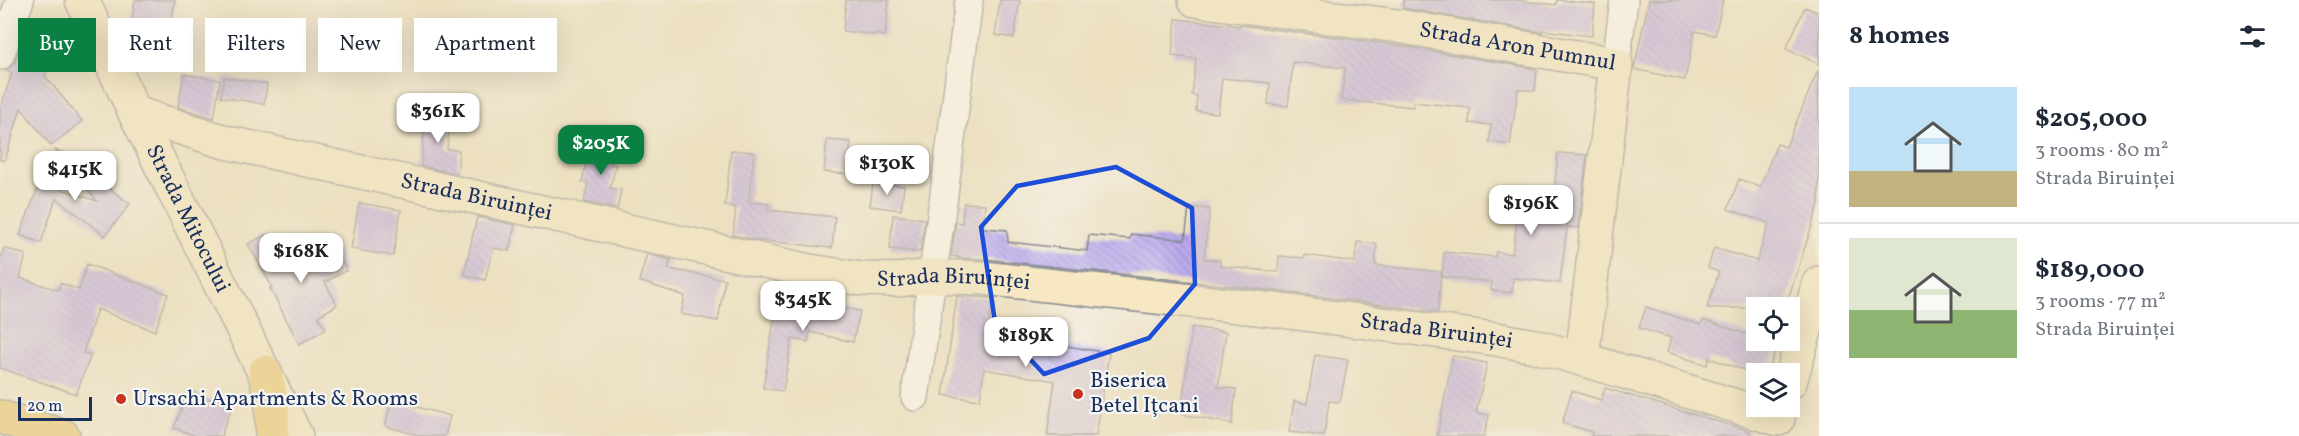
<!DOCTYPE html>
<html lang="en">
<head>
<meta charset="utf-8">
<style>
	body { margin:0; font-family:Vollkorn,serif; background:#f2f2f3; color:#1f2937; height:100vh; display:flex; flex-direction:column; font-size:22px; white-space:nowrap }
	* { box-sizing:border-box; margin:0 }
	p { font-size:20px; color:#747a83 }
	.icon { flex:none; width:33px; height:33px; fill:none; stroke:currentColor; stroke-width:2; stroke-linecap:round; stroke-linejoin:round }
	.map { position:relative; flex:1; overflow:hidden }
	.panel { display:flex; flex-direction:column; background:#fff; width:480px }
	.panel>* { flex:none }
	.top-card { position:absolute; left:18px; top:18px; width:570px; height:54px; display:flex; gap:12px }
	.buttons { position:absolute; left:1746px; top:297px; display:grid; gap:12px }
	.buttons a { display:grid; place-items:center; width:54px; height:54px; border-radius:0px; background:#fff; box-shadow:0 6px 24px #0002; font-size:30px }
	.scale { position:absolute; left:18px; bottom:15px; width:74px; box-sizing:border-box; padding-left:6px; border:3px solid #1b2f5e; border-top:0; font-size:16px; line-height:21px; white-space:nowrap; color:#1b2f5e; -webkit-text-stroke:4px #f6f6f2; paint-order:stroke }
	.price { position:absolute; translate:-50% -51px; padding:0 14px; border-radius:12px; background:#fff; color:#222; font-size:20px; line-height:39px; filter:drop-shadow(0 2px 3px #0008) }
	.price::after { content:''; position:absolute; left:50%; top:36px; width:18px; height:14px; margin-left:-9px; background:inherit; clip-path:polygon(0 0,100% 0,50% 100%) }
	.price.current { background:#0b8043; color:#fff }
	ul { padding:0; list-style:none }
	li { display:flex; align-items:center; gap:18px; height:150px; padding:0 30px }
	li+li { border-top:2px solid #e0e1e3 }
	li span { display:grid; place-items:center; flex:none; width:168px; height:120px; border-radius:0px; color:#555 }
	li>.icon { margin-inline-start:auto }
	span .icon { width:72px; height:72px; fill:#fffc; stroke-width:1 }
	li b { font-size:26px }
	h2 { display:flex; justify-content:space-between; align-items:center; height:72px; padding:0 30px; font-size:26px }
	.chip { padding:0 21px; border-radius:0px; background:#fff; box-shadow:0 6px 24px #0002; font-size:21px; line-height:54px }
	.chip.current { background:#0b8043; color:#fff }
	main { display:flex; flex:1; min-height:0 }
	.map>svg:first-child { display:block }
	.building { fill:url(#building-back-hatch) }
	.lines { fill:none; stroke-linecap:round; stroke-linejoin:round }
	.street-casing { stroke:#848890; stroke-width:30 }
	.secondary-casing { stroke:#848890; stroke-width:36 }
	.primary-casing { stroke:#848890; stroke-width:36 }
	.street { stroke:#fff; stroke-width:27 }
	.secondary { stroke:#f7e8c3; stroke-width:33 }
	.primary { stroke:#ebc669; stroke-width:33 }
	.marked { fill:none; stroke:#1d4ed8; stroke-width:4.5; stroke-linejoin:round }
	.poi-dot { fill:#c8321e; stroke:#f6f6f2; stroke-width:2 }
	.labels { text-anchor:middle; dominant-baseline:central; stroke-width:4.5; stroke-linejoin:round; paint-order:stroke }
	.street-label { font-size:22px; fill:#1b2f5e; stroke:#f6f6f2 }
	.poi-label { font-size:22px; fill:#1b2f5e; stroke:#f6f6f2; text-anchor:start }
</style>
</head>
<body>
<main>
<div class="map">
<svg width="1819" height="436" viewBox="0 0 1819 436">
	<defs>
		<pattern id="building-back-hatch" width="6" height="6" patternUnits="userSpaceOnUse" patternTransform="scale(1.5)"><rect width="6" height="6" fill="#bcaaee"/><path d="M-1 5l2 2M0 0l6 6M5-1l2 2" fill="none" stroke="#988bc4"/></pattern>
	</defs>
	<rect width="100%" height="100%" fill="#f6f6f2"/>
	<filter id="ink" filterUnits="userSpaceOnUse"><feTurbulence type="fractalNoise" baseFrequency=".0167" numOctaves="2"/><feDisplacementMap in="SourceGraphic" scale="12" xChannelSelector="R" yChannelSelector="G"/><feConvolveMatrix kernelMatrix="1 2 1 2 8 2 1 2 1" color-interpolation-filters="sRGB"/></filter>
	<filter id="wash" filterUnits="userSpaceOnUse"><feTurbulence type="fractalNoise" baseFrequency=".008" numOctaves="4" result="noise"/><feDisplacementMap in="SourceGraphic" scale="24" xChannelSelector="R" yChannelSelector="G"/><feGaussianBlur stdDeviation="1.35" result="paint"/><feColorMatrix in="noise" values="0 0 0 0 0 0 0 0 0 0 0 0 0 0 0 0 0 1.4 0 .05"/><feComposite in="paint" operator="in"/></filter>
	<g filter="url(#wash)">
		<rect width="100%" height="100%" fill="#ede0c1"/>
		<g id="blocks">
			<path class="building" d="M135,0h40l-6,38 -39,-7z
				M846,0h43l-4,36 -42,-5z
				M1000,0h20l-6,38 -19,-3z
				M1404,0h110l42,5 1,-5 38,4 -3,32 -50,-6v2l-139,-24z
				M1649,0h74l-8,35 -20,-4 -10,49 -51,-11z
				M1805,7l14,6v51l-33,-15z
				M1176,19l64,7v-1l155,20 142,24 -2,22 -17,-2 -8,56 -21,-3 2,-17 -22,-2 1,-15 -56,-6v5l-73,-7 4,-32 -52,-6 -5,44 -20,-2 2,-21 -48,-5 -4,35 -22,-2 1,-15 -5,-1 4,-36 -24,-3z
				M22,40l32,11 -9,25 37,45 -31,25 -30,-38 -16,52h-5v-50l12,-37 -6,-3 9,-8z
				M1818,70l1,134 -34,104h-78l12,-36 -11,-4 6,-20 43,13 12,-38 -41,-14 11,-30 21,8 17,-43 9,3z
				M184,74l36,6 -6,38 -36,-11z
				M224,77l43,7 -3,20 -43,-7z
				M426,110l25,4 -4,35 12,1 -2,24 -36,-8z
				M591,140l24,5 -4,19 5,1 -6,23 11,2 -4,19 -33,-7 4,-19 -6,-1z
				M827,140l24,2 -4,32 -23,-2z
				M55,150l40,13 -3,12 38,29 -25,32 -49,-38 -15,45 -21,-8 20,-53 57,19z
				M731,150l23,2 -5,50 20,2 -1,6 67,7 -3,31 -76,-8 -23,-5 3,-28 -11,-1z
				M1558,153l29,2 -9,73 -11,-1 -7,56 -47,-5 -1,15 -21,-3 1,-8 -50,-5 2,-25 51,5 1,-5 16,2 9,-54 32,4z
				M873,183l31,3 -3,24 -31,-4z
				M359,203l42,7 -8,46 -42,-7z
				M964,203l21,1 -2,24 24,2 1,12 79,9 2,-16 41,4 1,-5 54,6 4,-33 21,2 -6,50 16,1v6l58,6 1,-16 25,2 1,-3 50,7 2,-20 20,2 -2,21 66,7 -3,40 -161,-21 -292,-32 -27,-1v-1l-7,-1 5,-34 6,1z
				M893,215l32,4 -5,33 -30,-3z
				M477,217l38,8 -6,26 -16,-3 -8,32 -21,-5z
				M265,235l17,30 47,-27 18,32 -22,12 12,23 -19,11 8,13 -27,15 -29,-56 2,-1 -24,-43z
				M4,248l22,7 -6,23 38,12 2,-7 19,7 8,-26 81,30 -13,37 -58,-22 -14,44 8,2 -15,39 -76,-26v-106z
				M647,254l24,6 -3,9 57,10 -7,42 -37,-7 4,-18 -46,-15z
				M778,296l82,15 -7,31 -43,-10 -2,10 -16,-3 -9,52 -20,-3z
				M957,296l36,2 -5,35 121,20 -13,83h-49l8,-55 -71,-12 -4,31 -37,-5z
				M1646,307l55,18 2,-5 53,17v3h10l11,4 -9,30h-12l-47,-16 -2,7 -40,-13 4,-14 -32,-10z
				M1192,327l34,5 -8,55 18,2 -4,35 -51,-10z
				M1315,355l33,5 -8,42 -11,-1 -5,35 -35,-4 5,-31 13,3z
				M1453,356l34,7 -11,50 13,2 -5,21h-47z
				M1605,388l145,43 -1,5h-158l1,-4 -30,-9 10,-32 29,9z
				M188,391l44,16 -11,29h-25l-22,-8z
				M392,400l58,16 -5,20h-24l-36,-10z"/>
		</g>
	</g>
	<g filter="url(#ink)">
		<use href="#blocks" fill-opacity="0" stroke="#848890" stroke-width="1.5"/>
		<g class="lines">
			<g class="street-casing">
				<path id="street" d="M0,56l20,-56
					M1616,64l8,-64
					M915,397l28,-195 26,-202"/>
			</g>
			<g class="secondary-casing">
				<g id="secondary">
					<path id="s1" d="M82,0l53,113 161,323"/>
					<path id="s2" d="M1195,0l203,26 218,38 -34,295"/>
					<path id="s3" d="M135,113l90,29 585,129 52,8 35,1 34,-4 52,2 292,32 221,29 39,7 47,13 196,60"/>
					<path d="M1790,382l29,-99"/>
				</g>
			</g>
			<g class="primary-casing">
				<path id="primary" d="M265,372l7,32v32
					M0,417l63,19"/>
			</g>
			<use href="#street" class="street"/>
			<use href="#secondary" class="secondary"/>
			<use href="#primary" class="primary"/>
		</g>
	</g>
	<path d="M0 0H1819V436H0ZM1116,167l76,41 3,76 -46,54 -105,36 -49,-52 -14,-95 36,-41z" fill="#ede0c1" fill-opacity=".55" fill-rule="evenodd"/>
	<path class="marked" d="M1116,167l76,41 3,76 -46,54 -105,36 -49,-52 -14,-95 36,-41z"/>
	<g class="poi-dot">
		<circle cx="1078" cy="394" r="6"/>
		<circle cx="121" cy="399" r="6"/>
	</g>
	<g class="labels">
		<g class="street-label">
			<text stroke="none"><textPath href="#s2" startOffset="326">Strada Aron Pumnul</textPath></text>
			<text stroke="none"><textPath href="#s3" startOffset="352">Strada Biruinței</textPath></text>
			<text stroke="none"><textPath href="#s1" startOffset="243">Strada Mitocului</textPath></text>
			<text stroke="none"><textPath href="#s3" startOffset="838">Strada Biruinței</textPath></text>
			<text stroke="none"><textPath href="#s3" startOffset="1324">Strada Biruinței</textPath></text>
		</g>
		<g class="poi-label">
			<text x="1090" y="381">Biserica<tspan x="1090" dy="25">Betel Iţcani</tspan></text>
			<text x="133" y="399">Ursachi Apartments &amp; Rooms</text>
		</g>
	</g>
</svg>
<div class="buttons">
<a><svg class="icon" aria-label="locate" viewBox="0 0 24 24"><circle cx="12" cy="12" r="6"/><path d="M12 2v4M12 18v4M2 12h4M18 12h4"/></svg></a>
<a><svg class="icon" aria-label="layers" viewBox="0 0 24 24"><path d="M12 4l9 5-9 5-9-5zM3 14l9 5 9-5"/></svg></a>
</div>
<div class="scale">20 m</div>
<b class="price" style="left:438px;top:144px">$361K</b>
<b class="price current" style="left:601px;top:176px">$205K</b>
<b class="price" style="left:887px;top:196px">$130K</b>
<b class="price" style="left:75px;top:202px">$415K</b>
<b class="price" style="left:1531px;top:236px">$196K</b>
<b class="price" style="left:301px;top:284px">$168K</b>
<b class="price" style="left:803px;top:332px">$345K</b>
<b class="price" style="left:1026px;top:368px">$189K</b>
<div class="top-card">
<a class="chip current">Buy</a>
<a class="chip">Rent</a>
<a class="chip">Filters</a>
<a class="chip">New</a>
<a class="chip">Apartment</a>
</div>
</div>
<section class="panel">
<h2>8 homes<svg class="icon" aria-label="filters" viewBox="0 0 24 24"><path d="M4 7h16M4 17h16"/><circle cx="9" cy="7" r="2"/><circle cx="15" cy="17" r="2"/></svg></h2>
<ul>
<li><span style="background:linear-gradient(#bfe0f5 70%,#c2b280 0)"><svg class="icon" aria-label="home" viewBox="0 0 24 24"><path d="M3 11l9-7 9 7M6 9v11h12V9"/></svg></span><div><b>$205,000</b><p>3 rooms · 80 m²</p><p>Strada Biruinței</p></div></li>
<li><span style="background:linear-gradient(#dfe7d0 60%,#8fb573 0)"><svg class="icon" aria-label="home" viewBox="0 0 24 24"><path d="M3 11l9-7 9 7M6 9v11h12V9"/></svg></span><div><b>$189,000</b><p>3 rooms · 77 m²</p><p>Strada Biruinței</p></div></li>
</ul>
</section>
</main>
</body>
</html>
